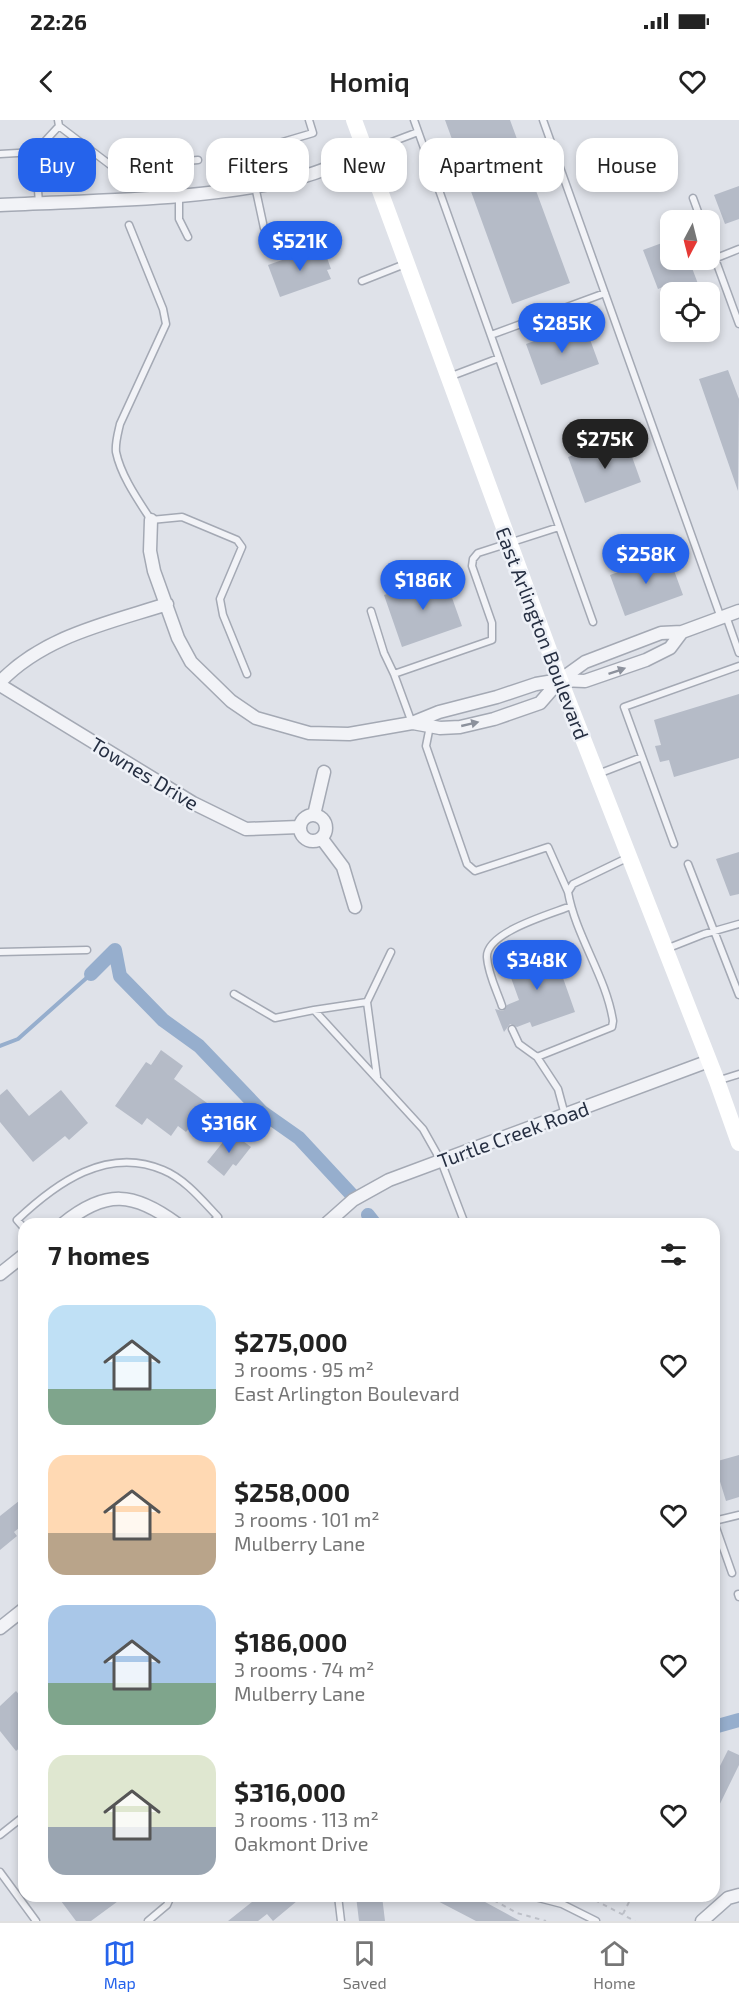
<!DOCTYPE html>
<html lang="en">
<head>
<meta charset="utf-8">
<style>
	body { margin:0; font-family:"Exo 2",sans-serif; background:#f2f2f2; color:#222; height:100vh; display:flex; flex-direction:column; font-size:22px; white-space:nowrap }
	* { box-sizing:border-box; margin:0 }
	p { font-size:20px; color:#767676 }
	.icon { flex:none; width:33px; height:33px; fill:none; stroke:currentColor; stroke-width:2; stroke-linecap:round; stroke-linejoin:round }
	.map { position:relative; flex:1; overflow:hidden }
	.details { position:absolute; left:18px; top:1098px; width:702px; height:684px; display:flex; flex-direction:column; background:#fff; border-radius:18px; box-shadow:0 3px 9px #0003 }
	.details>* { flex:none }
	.guide { position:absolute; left:18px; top:18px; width:704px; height:54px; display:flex; gap:12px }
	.needle { width:39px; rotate:187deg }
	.fabs { position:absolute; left:660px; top:90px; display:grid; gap:12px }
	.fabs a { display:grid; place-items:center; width:60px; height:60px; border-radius:12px; background:#fff; box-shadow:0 3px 9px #0003; font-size:30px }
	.price { position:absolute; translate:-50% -51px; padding:0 14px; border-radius:21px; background:#2563eb; color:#fff; font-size:20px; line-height:39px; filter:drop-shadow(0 2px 3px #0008) }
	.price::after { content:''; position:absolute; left:50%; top:36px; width:18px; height:14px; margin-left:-9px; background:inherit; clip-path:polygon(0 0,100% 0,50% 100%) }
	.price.selected { background:#222; color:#fff }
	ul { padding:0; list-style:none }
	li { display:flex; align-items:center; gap:18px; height:150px; padding:0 30px }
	li span { display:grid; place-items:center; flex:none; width:168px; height:120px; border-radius:18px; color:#555 }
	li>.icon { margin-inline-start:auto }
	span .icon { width:72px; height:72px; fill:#fffc; stroke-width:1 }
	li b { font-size:26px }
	h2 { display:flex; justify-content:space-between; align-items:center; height:72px; padding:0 30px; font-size:26px }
	.tag { padding:0 21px; border-radius:18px; background:#fff; box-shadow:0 3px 9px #0003; font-size:21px; line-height:54px }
	.tag.selected { background:#2563eb; color:#fff }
	.status { display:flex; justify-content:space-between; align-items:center; height:42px; padding:0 30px; background:#fff; direction:ltr }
	.status svg { height:16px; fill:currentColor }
	header { display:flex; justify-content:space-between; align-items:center; height:78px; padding:0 30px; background:#fff; font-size:27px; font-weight:600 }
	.tab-bar { display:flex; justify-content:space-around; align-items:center; height:84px; border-top:2px solid #e0e0e0; background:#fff; font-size:16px; color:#767676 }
	.tab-bar a { display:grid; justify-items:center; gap:3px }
	.tab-bar .selected { color:#2563eb }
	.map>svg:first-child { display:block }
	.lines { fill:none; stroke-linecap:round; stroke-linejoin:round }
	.stream { stroke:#96aecd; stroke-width:4 }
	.canal { stroke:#96aecd; stroke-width:14 }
	.building { fill:#b5bbc7 }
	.lane-casing { stroke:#a4a9b4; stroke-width:9 }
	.street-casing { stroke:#a4a9b4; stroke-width:15 }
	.path { stroke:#bdc0c8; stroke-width:2; stroke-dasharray:4.5 4.5; stroke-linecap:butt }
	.lane { stroke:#f2f3f7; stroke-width:6 }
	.street { stroke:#f2f3f7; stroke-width:12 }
	.secondary { stroke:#fff; stroke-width:16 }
	.oneway { fill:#8c919c }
	.labels { text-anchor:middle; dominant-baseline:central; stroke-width:5; stroke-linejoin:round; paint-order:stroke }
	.street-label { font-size:20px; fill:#262f42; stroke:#eef1f7 }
</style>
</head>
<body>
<div class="status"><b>22:26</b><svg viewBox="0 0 49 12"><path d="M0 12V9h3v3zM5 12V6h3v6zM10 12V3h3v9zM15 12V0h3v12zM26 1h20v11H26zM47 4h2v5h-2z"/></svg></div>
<header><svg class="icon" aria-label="back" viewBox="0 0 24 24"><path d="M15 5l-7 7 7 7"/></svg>Homiq<svg class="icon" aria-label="heart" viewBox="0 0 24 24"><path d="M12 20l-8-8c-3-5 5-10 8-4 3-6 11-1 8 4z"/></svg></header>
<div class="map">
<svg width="739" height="1801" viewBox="0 0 739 1801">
	<rect width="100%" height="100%" fill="#dfe2e9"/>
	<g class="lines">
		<path class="stream" d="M0,926l18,-7 73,-65"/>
		<path class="canal" d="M91,854l24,-24 5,26 43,44 36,26 63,66 37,26 52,56
			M368,1095l7,9
			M714,1607l25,-7"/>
	</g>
	<path class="building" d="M445,0h65l60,163 -58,21z
		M739,66v33l-14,5 -11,-29z
		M670,120v20h14l3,9 5,-1 8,21 -9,3h-25l-3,-5 -5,2 -15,-39z
		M319,127l3,9 4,-1 5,14 -4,1 4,9 -51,18 -12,-32z
		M584,203l15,41 -58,21 -15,-41z
		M728,250l11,29 -1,92 -39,-112z
		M625,317l16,45 -56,21 -17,-46z
		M668,434l15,41 -58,21 -15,-41z
		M444,455l18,51 -60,21 -18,-52z
		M739,574v64l-65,19 -5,-17 -9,2 -5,-16 6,-1 -7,-25z
		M739,732v42l-9,2 -14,-37z
		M551,824l24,68 -43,15 -2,-5 -13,5 -7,-3 -6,8 -9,-23 8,2 4,-6 12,-5 -13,-36 28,-10 -2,-3z
		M161,930l22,16 -9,13 33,24 -21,29 -8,-6 -7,10 -24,-18 -5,7 -27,-19 31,-44 5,3z
		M7,969l22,27 32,-26 27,33 -19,17 -4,-4 -32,26 -33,-40v-27z
		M231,1012l20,15 -15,19 -3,-2 -9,12 -17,-14z
		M739,1335v42l-13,4 -12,-39z
		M24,1377v27l-10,8 3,4 -17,14v-34z
		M16,1571l8,9v44l-8,7 -16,-20v-25z
		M728,1630l11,5v10l-25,51v-38z
		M69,1776h56l-34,25h-15l-15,-20z
		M268,1776h35l-30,25 -6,-7 -9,7h-30l29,-23 4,4z
		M356,1776h26l3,25h-26z
		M428,1776h46l46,25h-44z"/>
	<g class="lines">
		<g class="lane-casing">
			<path id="lane" d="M58,0l1,6 54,41 85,-7
				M414,0l179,502
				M543,0l178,498
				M368,31l50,-19
				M35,32l4,51
				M0,34l35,-2 24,-26
				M179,75v24l9,18
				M693,78l8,22
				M129,105l34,84 3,15 -46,100c-2,9 -5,19 -4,28 5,24 22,48 35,68l31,-3 55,23 5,7 -22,52 3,16 24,59
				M264,108l-9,-42 -3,-35 61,-18 -4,-13
				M710,125l29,79
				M714,139l25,-10
				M362,161l43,-17
				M491,215l114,-42
				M449,257l50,-19
				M371,491l13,42 10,21
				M726,496l13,37
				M412,603l-18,-49 98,-34v-17l-20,-57 1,-7 5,-6 81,-26
				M430,606l-4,20 41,118 8,7 73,-24 20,45
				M598,654l44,-17
				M674,724l-50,-137 115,-41
				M688,744l51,131
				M666,829l38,-15 35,-10
				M0,832l87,-2
				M234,874l41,24 39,-8
				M367,882l24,-50
				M502,886c-5,-15 -14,-32 -15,-49 -1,-25 64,-43 84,-51
				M512,909l7,15 18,13
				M377,957l-10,-75 -53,8 109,119 18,32 24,63
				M720,960l19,-6
				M565,995l-7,-26 -21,-32 75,-30 1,-6c-7,-45 -37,-84 -45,-129l5,-8 56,-27
				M24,1108l-7,-8c39,-37 90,-74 146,-50 22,9 39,30 55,47l-7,7
				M714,1401l25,-6
				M714,1402l18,51
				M738,1474l1,3
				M0,1715l24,-19
				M0,1752l36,49
				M338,1776l3,25
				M531,1776l31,8 34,17
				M148,1801l19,-16 4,-9"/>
		</g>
		<g class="street-casing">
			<path id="street" d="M0,85c97,-5 206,-4 301,-28 21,-5 43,-16 64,-24
				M151,400l-1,31 4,20 24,67 13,24 40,39 25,17 53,15 40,1 63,-11 27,-11 58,-15 39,-13 24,-4 25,1 61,-21 24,-12 12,-16
				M0,562c44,-46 108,-59 167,-78
				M0,565l193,118 53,26 53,-2
				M413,603l27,5 20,-1 34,-8 46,-16 20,-23 25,-18 76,-29 21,-1 57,-21
				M314,695l10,-43
				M300 708a13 13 0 1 1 26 0a13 13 0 1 1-26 0Z
				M322,719l21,28 12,40
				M63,1104c43,-35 71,-32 114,0
				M326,1104l27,-24 36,-20 320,-119
				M0,1154l24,-19
				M0,1508l24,-19
				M702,1801l26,-23 11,-3"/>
		</g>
		<path class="path" d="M486,1776l31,17 29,8
			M587,1776l48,25
			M686,1776l10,5h9
			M623,1794l9,-18"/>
		<use href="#lane" class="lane"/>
		<use href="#street" class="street"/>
		<path class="secondary" d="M354,0l206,560 157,401 22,62"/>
	</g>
	<defs><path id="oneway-solid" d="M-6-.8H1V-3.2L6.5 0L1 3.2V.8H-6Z" transform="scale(1.5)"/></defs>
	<g class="oneway">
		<use href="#oneway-solid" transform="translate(617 551) rotate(-19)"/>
		<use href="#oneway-solid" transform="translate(470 604) rotate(-13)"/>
	</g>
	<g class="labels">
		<g class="street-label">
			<text transform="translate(543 513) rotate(69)">East Arlington Boulevard</text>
			<text transform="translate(145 653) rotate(31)">Townes Drive</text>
			<text transform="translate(513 1014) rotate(-20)">Turtle Creek Road</text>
		</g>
	</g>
</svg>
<div class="fabs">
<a><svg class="needle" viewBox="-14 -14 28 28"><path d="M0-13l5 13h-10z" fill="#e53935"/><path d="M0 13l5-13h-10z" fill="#767676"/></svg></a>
<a><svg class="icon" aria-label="locate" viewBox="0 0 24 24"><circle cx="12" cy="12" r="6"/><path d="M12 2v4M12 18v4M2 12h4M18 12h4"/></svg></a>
</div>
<b class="price" style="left:300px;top:152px">$521K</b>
<b class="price" style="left:562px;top:234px">$285K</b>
<b class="price selected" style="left:605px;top:350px">$275K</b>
<b class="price" style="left:646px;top:465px">$258K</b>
<b class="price" style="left:423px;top:491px">$186K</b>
<b class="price" style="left:537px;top:871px">$348K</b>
<b class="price" style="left:229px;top:1034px">$316K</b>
<div class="guide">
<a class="tag selected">Buy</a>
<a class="tag">Rent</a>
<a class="tag">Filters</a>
<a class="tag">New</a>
<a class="tag">Apartment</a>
<a class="tag">House</a>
</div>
<section class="details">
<h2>7 homes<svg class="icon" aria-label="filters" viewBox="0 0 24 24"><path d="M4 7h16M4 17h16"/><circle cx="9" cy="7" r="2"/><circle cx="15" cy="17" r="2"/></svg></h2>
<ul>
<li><span style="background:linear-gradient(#bfe0f5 70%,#7fa58c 0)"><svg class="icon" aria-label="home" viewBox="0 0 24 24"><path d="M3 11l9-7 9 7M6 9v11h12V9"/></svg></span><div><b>$275,000</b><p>3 rooms · 95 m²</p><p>East Arlington Boulevard</p></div><svg class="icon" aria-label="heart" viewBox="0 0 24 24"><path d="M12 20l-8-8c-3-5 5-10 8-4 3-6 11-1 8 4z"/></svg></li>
<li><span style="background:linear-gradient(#ffd9b3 65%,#b9a48a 0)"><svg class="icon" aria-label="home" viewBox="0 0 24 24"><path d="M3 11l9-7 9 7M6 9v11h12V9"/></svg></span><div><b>$258,000</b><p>3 rooms · 101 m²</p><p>Mulberry Lane</p></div><svg class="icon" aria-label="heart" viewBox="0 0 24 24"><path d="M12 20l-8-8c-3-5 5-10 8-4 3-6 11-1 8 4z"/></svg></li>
<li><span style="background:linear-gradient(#a9c7e8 65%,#7fa58c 0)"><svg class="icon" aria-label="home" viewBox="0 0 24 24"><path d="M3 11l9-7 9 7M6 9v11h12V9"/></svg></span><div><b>$186,000</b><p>3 rooms · 74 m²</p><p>Mulberry Lane</p></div><svg class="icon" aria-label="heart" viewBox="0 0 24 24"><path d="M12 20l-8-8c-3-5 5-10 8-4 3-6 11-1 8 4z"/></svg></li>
<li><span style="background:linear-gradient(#dfe7d0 60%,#9aa5b1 0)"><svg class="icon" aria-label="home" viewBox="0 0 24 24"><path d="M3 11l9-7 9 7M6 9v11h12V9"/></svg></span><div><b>$316,000</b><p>3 rooms · 113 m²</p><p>Oakmont Drive</p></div><svg class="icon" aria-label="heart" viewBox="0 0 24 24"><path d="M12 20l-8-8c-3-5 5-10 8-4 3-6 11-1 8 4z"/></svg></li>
</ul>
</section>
</div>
<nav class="tab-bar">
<a class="selected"><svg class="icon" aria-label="map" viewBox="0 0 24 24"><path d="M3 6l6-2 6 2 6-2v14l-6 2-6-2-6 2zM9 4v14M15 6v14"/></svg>Map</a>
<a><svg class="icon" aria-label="saved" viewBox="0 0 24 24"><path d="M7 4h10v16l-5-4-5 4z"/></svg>Saved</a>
<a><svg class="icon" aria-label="home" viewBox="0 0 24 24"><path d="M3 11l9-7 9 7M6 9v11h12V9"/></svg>Home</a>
</nav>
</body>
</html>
